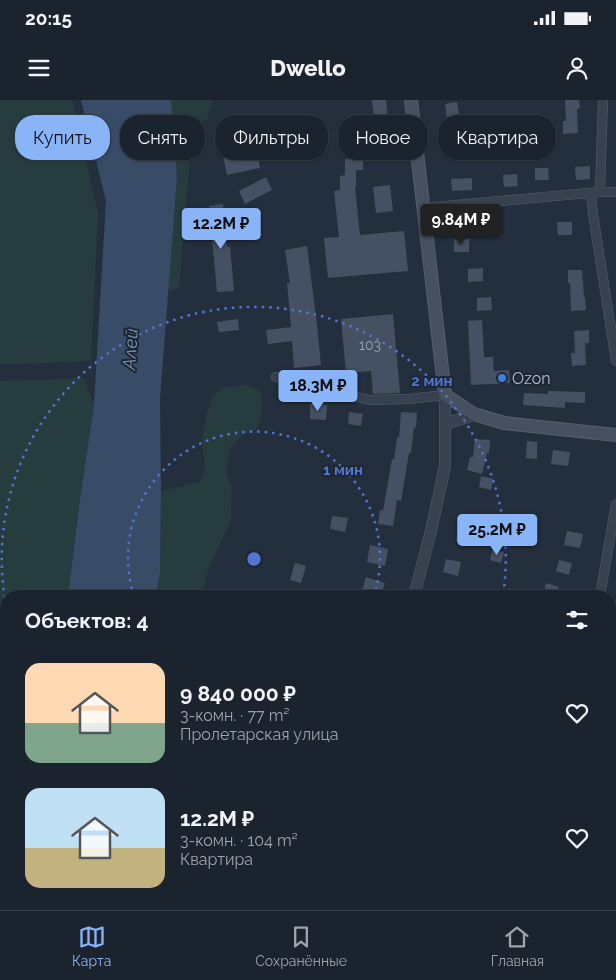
<!DOCTYPE html>
<html lang="ru">
<head>
<meta charset="utf-8">
<style>
	body { margin:0; font-family:Raleway,sans-serif; background:#242b36; color:#f1f3f6; height:100vh; display:flex; flex-direction:column; font-size:19px; white-space:nowrap }
	* { box-sizing:border-box; margin:0 }
	p { font-size:16px; color:#a0a4aa }
	.icon { flex:none; width:28px; height:28px; fill:none; stroke:currentColor; stroke-width:2; stroke-linecap:round; stroke-linejoin:round }
	.map { position:relative; flex:1; overflow:hidden }
	.panel { position:absolute; left:0px; top:490px; width:616px; height:320px; display:flex; flex-direction:column; background:#1b232e; border-radius:20px 20px 0 0; box-shadow:0 1px 4px #0004,0 0 0 1px #39404a }
	.panel>* { flex:none }
	.banner { position:absolute; left:15px; top:15px; width:586px; height:45px; display:flex; gap:10px }
	.price { position:absolute; translate:-50% -42px; padding:0 11px; border-radius:5px; background:#8ab4f8; color:#111; font-size:16px; line-height:32px; filter:drop-shadow(0 1px 2px #0008) }
	.price::after { content:''; position:absolute; left:50%; top:30px; width:15px; height:11px; margin-left:-8px; background:inherit; clip-path:polygon(0 0,100% 0,50% 100%) }
	.price.current { background:#222; color:#fff }
	ul { padding:0; list-style:none }
	li { display:flex; align-items:center; gap:15px; height:125px; padding:0 25px }
	li span { display:grid; place-items:center; flex:none; width:140px; height:100px; border-radius:15px; color:#555 }
	li>.icon { margin-inline-start:auto }
	span .icon { width:60px; height:60px; fill:#fffc; stroke-width:1 }
	li b { font-size:21px }
	h2 { display:flex; justify-content:space-between; align-items:center; height:60px; padding:0 25px; font-size:21px }
	.tag { padding:0 18px; border-radius:20px; background:#1b232e; box-shadow:0 1px 4px #0004,0 0 0 1px #39404a; font-size:18px; line-height:45px }
	.tag.current { background:#8ab4f8; color:#111 }
	.status { display:flex; justify-content:space-between; align-items:center; height:35px; padding:0 25px; background:#1b232e; direction:ltr }
	.status svg { height:14px; fill:currentColor }
	header { display:flex; justify-content:space-between; align-items:center; height:65px; padding:0 25px; background:#1b232e; font-size:22px; font-weight:800 }
	.tab-bar { display:flex; justify-content:space-around; align-items:center; height:70px; border-top:1px solid #39404a; background:#1b232e; font-size:14px; color:#a0a4aa }
	.tab-bar a { display:grid; justify-items:center; gap:2px }
	.tab-bar .current { color:#8ab4f8 }
	.map>svg:first-child { display:block }
	.green { fill:#263c3f }
	.water { fill:#394c67 }
	.building { fill:#455162 }
	.lines { fill:none; stroke-linecap:round; stroke-linejoin:round }
	.minor-casing { stroke:#565f6c; stroke-width:10 }
	.tertiary-casing { stroke:#565f6c; stroke-width:12 }
	.secondary-casing { stroke:#565f6c; stroke-width:14 }
	.minor { stroke:#38414e; stroke-width:9 }
	.tertiary { stroke:#38414e; stroke-width:11 }
	.secondary { stroke:#465061; stroke-width:12 }
	.ring { fill:none; stroke:#5274d3; stroke-width:2.5; stroke-dasharray:2.5 5 }
	.shop-dot { fill:#3f7fe0; stroke:#1d2633; stroke-width:2 }
	.labels { text-anchor:middle; dominant-baseline:central; stroke-width:4; stroke-linejoin:round; paint-order:stroke }
	.number-label { font-size:14px; fill:#98a1af }
	.poi-label { font-size:16px; fill:#b4bcc9; stroke:#1d2633; text-anchor:start }
	.water-label { font-size:18px; font-style:italic; fill:#7c92b1; stroke:#1d2633 }
	.centre { fill:#5274d3; stroke:#1d2633; stroke-width:2.5 }
	.ring-label { font-size:15px; text-anchor:middle; font-weight:bold; fill:#5274d3; stroke:#1d2633; stroke-width:4; stroke-linejoin:round; paint-order:stroke }
</style>
</head>
<body>
<div class="status"><b>20:15</b><svg viewBox="0 0 49 12"><path d="M0 12V9h3v3zM5 12V6h3v6zM10 12V3h3v9zM15 12V0h3v12zM26 1h20v11H26zM47 4h2v5h-2z"/></svg></div>
<header><svg class="icon" aria-label="menu" viewBox="0 0 24 24"><path d="M4 6h16M4 12h16M4 18h16"/></svg>Dwello<svg class="icon" aria-label="person" viewBox="0 0 24 24"><circle cx="12" cy="8" r="4"/><path d="M4 21q1-7 8-7t8 7"/></svg></header>
<div class="map">
<svg width="616" height="810" viewBox="0 0 616 810">
	<rect width="100%" height="100%" fill="#242f3e"/>
	<path class="green" d="M0,0h72l26,113 -7,148 -91,4z
		M171,0h42l-6,19 -14,10 -8,83 -6,77 -11,1 9,-113z
		M84,278l10,26 -14,95 -12,97h-62v308h36v6h-42v-529z
		M247,285l13,5c4,15 2,25 -3,39l-14,6 -11,10 -4,14 -2,14 6,14 -1,33 -22,48 -7,23 1,5h-47l4,-23 1,-82 39,-9 5,-13 -3,-31 5,-26 6,-17 12,-8z
		M111,804h132l1,6h-133z"/>
	<path class="water" d="M81,0h90l6,77 -17,222 1,92 -1,82 -4,23h-88l12,-97 14,-95 12,-203z
		M42,804h69v6h-69z"/>
	<path class="building" d="M372,0h14l5,50 -32,3 -1,-8 19,-1z
		M565,0h14l1,8 -3,1 1,24 -15,1v-13h3z
		M457,2l5,28 -13,2 -4,-28z
		M468,33l1,27 -13,1 -1,-11h2l-2,-16z
		M248,40l8,5 4,23 -33,7 -5,-24 4,-7z
		M363,58v12h-7v17h-1l5,48 44,-4 4,40 -80,7 -4,-40 15,-1 -5,-46 6,-1v-14l5,-1v-16z
		M590,66v13l-14,1 -1,-13z
		M535,68h13l1,12h-14z
		M517,74l1,12 -14,1 -1,-12z
		M266,77l6,13 -27,14 -6,-13z
		M472,78v12l-20,1 -1,-12z
		M390,85l3,26 -17,2 -3,-26z
		M223,104l4,43h3l4,44 -17,1 -8,-86z
		M557,122h15v13h-14z
		M454,139h15v13h-15z
		M307,146l10,79 4,40 -27,3 -2,-27 -24,3 -2,-14 25,-3 -4,-44h3l-5,-33z
		M483,168v13l-15,1v-13z
		M568,170h14l2,27h1l1,13 -15,1 -1,-28h-2z
		M491,197l1,13 -15,1v-13z
		M393,214l7,79 -27,1 -2,-23 -25,2 -5,-54z
		M238,219l1,11 -20,2 -2,-10z
		M482,220l2,37h9l1,14 15,-1 1,13 -39,2 -3,-64z
		M589,230v13h-4l1,22 -14,1 -1,-13h4l-1,-22z
		M548,291l37,1v11l-20,-1v6l-42,-3 1,-12 24,1z
		M310,304l17,1 -1,15 -16,-1z
		M349,312l14,2 -2,12 -13,-2z
		M401,312l16,1 -1,15 -2,-1 -3,26h-2l-8,48 -4,-1 -4,26 -15,-2 2,-14 3,1 9,-52h2l3,-21h2z
		M475,339l15,1 -1,13h-2l-5,21 -15,-4 3,-13h3z
		M527,341l10,1v17l-11,-1z
		M553,350l17,2 -2,14 -17,-2z
		M481,376l12,3 -2,11 -12,-3z
		M332,416l16,2 -3,14 -15,-3z
		M461,419l13,2 -5,23 -13,-3z
		M567,431l16,3 -3,14 -16,-3z
		M370,445l18,4 -3,17 -18,-4z
		M492,450l12,2 -3,11 -11,-3z
		M446,459l15,3 -3,14 -15,-4z
		M559,460l13,3 -3,12 -13,-4z
		M295,463l11,3 -5,17 -11,-3z
		M366,477l19,6 -4,13h-12l-8,-2z
		M546,483l13,4 -2,9 -14,-1z"/>
	<g class="lines">
		<g class="minor-casing">
			<path id="minor" d="M600,92l3,-92
				M591,93l2,21 23,147
				M423,108l177,-16h16
				M276,277l93,23 40,-1 36,-4
				M600,496l16,-92
				M515,804l20,6"/>
		</g>
		<g class="tertiary-casing">
			<path id="tertiary" d="M445,324l31,-10
				M414,496l17,-65 14,-65v-71
				M321,810l2,-6"/>
		</g>
		<g class="secondary-casing">
			<path id="secondary" d="M411,0l34,295 29,19 30,9 112,12"/>
		</g>
		<use href="#minor" class="minor"/>
		<use href="#tertiary" class="tertiary"/>
		<use href="#secondary" class="secondary"/>
	</g>
	<g class="ring">
		<path d="M134 496A126 126 0 1 1 374 496"/>
		<path d="M6 505A252 252 0 1 1 503 496"/>
	</g>
	<circle class="shop-dot" cx="502" cy="278" r="5"/>
	<g class="labels">
		<g class="number-label">
			<text x="370" y="245">103</text>
		</g>
		<g class="poi-label">
			<text x="512" y="278">Ozon</text>
		</g>
		<g class="water-label">
			<text transform="translate(130 249) rotate(-86)">Алей</text>
		</g>
	</g>
	<circle cx="254" cy="459" r="8" class="centre"/>
	<g class="ring-label">
		<text x="432" y="286">2 мин</text>
		<text x="343" y="375">1 мин</text>
	</g>
</svg>
<b class="price current" style="left:461px;top:146px">9.84M ₽</b>
<b class="price" style="left:221px;top:150px">12.2M ₽</b>
<b class="price" style="left:318px;top:312px">18.3M ₽</b>
<b class="price" style="left:497px;top:456px">25.2M ₽</b>
<div class="banner">
<a class="tag current">Купить</a>
<a class="tag">Снять</a>
<a class="tag">Фильтры</a>
<a class="tag">Новое</a>
<a class="tag">Квартира</a>
</div>
<section class="panel">
<h2>Объектов: 4<svg class="icon" aria-label="filters" viewBox="0 0 24 24"><path d="M4 7h16M4 17h16"/><circle cx="9" cy="7" r="2"/><circle cx="15" cy="17" r="2"/></svg></h2>
<ul>
<li><span style="background:linear-gradient(#ffd9b3 60%,#7fa58c 0)"><svg class="icon" aria-label="home" viewBox="0 0 24 24"><path d="M3 11l9-7 9 7M6 9v11h12V9"/></svg></span><div><b>9 840 000 ₽</b><p>3-комн. · 77 m²</p><p>Пролетарская улица</p></div><svg class="icon" aria-label="heart" viewBox="0 0 24 24"><path d="M12 20l-8-8c-3-5 5-10 8-4 3-6 11-1 8 4z"/></svg></li>
<li><span style="background:linear-gradient(#bfe0f5 60%,#c2b280 0)"><svg class="icon" aria-label="home" viewBox="0 0 24 24"><path d="M3 11l9-7 9 7M6 9v11h12V9"/></svg></span><div><b>12.2M ₽</b><p>3-комн. · 104 m²</p><p>Квартира</p></div><svg class="icon" aria-label="heart" viewBox="0 0 24 24"><path d="M12 20l-8-8c-3-5 5-10 8-4 3-6 11-1 8 4z"/></svg></li>
</ul>
</section>
</div>
<nav class="tab-bar">
<a class="current"><svg class="icon" aria-label="map" viewBox="0 0 24 24"><path d="M3 6l6-2 6 2 6-2v14l-6 2-6-2-6 2zM9 4v14M15 6v14"/></svg>Карта</a>
<a><svg class="icon" aria-label="saved" viewBox="0 0 24 24"><path d="M7 4h10v16l-5-4-5 4z"/></svg>Сохранённые</a>
<a><svg class="icon" aria-label="home" viewBox="0 0 24 24"><path d="M3 11l9-7 9 7M6 9v11h12V9"/></svg>Главная</a>
</nav>
</body>
</html>
